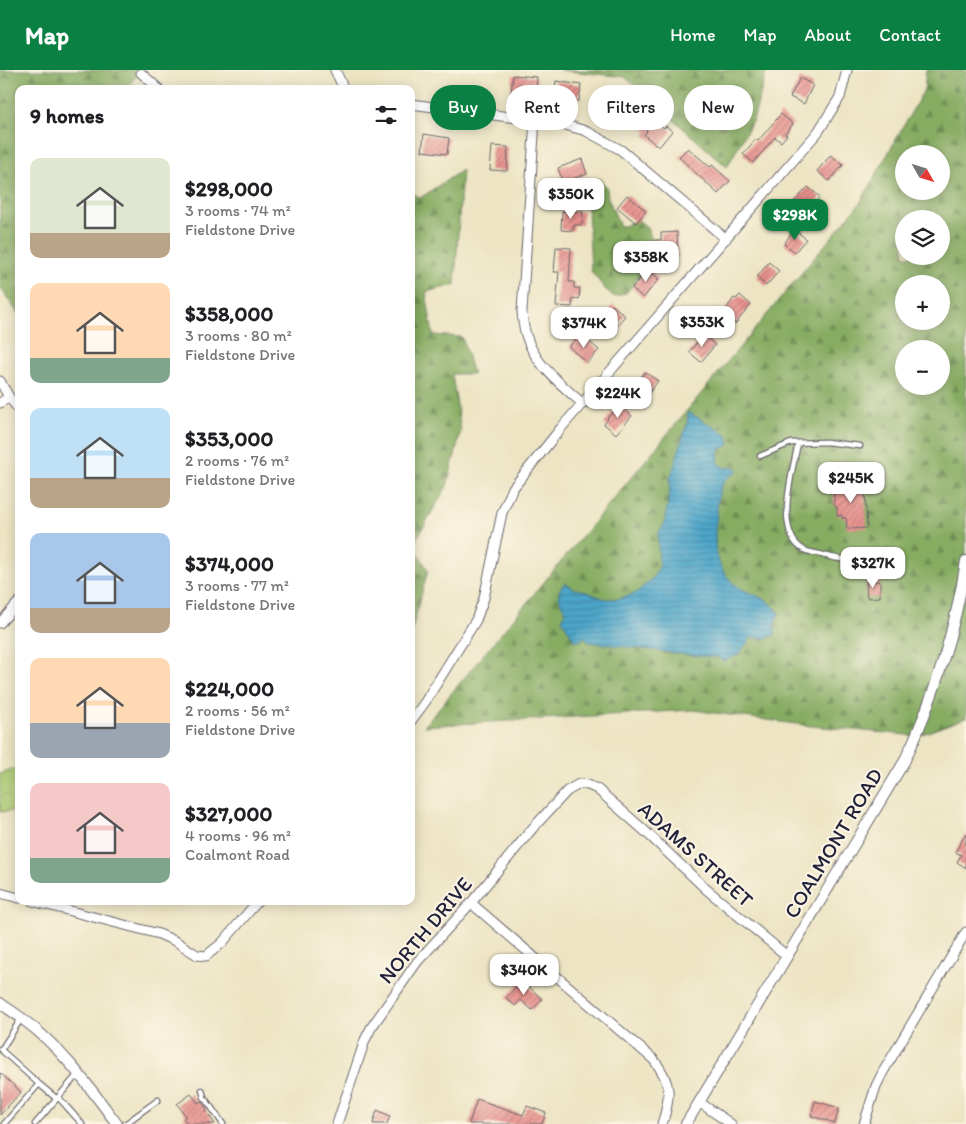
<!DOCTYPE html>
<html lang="en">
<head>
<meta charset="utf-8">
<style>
	body { margin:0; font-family:Itim,sans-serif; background:#f6f6f6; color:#202124; height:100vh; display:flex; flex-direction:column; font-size:19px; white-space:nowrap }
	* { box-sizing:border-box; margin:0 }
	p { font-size:16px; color:#757577 }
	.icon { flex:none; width:28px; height:28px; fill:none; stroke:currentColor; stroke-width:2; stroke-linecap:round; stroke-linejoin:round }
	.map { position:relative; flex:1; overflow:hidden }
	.drawer { position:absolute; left:15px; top:15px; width:400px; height:820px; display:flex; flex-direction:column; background:#fff; border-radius:10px; box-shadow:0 2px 12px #0003 }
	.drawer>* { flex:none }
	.top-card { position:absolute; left:430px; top:15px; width:460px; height:45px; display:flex; gap:10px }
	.needle { width:32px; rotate:129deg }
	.buttons { position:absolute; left:895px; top:75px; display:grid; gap:10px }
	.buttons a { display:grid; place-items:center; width:55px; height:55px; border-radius:50%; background:#fff; box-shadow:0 2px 12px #0003; font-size:25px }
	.price { position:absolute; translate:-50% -42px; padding:0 11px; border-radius:10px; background:#fff; color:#222; font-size:16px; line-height:32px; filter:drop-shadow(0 1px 2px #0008) }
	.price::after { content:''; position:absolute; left:50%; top:30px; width:15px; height:11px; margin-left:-8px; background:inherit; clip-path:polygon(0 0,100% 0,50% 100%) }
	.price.on { background:#0b8043; color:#fff }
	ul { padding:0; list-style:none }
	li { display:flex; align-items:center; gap:15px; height:125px; padding:0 15px }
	li span { display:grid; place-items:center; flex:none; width:140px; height:100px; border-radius:10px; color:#555 }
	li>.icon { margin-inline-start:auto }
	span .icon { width:60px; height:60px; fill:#fffc; stroke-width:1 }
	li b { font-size:21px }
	h2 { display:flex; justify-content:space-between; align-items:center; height:60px; padding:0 15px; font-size:21px }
	.pill { padding:0 18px; border-radius:22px; background:#fff; box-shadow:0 2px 12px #0003; font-size:18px; line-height:45px }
	.pill.on { background:#0b8043; color:#fff }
	header { display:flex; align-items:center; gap:30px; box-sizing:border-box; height:70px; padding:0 25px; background:#0b8043; color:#fff }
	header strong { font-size:24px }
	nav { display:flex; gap:28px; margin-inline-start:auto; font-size:18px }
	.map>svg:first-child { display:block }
	.forest { fill:url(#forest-firs); stroke:#54674e; fill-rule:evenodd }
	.park { fill:url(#park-crowns); stroke:#657455 }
	.water { fill:url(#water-rules); stroke:#376482 }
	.building { fill:url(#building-hatch) }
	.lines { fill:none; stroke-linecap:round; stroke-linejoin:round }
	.service-casing { stroke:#69666b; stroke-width:7 }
	.minor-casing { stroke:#69666b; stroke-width:11 }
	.tertiary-casing { stroke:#69666b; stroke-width:12 }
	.service { stroke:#fff; stroke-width:4.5 }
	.minor { stroke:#fff; stroke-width:9 }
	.tertiary { stroke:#fff; stroke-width:10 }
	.labels { text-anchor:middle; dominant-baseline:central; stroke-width:4; stroke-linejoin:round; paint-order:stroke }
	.street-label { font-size:21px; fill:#22223b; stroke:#fcf5e5 }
</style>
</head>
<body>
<header>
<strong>Map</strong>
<nav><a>Home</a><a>Map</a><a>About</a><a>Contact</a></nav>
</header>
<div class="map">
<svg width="966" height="1054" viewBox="0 0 966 1054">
	<defs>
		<pattern id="forest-firs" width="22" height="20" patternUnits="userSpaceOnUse" patternTransform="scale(1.25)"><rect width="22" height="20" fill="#86ac62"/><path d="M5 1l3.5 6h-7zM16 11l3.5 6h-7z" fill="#6d8c52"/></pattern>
		<pattern id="park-crowns" width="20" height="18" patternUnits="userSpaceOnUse" patternTransform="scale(1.25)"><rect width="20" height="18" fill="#a8c76f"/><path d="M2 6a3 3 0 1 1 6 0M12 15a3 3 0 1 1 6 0" fill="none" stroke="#90ab61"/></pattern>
		<pattern id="water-rules" width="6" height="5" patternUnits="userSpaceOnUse" patternTransform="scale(1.25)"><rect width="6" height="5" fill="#4ca5c9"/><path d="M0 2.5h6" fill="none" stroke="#3f86a4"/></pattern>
		<pattern id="building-hatch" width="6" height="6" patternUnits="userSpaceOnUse" patternTransform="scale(1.25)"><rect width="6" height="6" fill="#e8908c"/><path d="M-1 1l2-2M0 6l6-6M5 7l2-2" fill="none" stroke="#bc7574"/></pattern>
	</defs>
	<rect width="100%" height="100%" fill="#fcf5e5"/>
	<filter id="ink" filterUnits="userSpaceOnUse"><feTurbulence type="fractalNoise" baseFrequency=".02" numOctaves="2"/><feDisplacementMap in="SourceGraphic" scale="10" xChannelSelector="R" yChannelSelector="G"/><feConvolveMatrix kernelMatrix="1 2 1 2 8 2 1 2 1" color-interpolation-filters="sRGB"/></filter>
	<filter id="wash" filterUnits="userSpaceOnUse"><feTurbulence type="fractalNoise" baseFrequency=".0096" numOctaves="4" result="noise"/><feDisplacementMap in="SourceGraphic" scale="20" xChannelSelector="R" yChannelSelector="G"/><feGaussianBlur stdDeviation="1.12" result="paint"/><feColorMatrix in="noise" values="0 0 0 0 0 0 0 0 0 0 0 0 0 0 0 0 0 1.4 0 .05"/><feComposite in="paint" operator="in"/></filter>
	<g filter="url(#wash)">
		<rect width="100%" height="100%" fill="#ece4c3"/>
		<path class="forest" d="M0,0h141l-15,19h-107v226l-19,-28z
			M560,0h207l-14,50 -26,47 -102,-90z
			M926,0h40v648l-49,18 -106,-10 -118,-16 -269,16 436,-523 64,-113zM904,84h37v37h-37zM904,149h37v37h-37zM904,214h37v37h-37zM904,279h37v37h-37z
			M462,100l-7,115 -29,7 7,43 29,2 11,37h-21l9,57 -14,55 -34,59 15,25 -17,64v-441l9,5z
			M599,109l8,9 1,10 12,28h4l13,-6c15,6 16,25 18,39l-29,34 -11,4 -10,-8 -14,-18 -3,-61 -13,-14 5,-13z"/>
		<path class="park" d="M19,697v43l-19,2v-38z"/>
		<path class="water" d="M688,342l39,23 3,9 -12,7 1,13 6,4 9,-1 4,4c-5,3 -11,7 -15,12 -5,9 -6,20 -6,30 -3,24 -5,50 15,69 15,14 35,12 47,31l-5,12 2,9 -9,4h-16l-13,17 -15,6 -6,-4 -29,-2 -99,-13 -4,-5 -3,1 -1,3 -7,-1 -12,-21 4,-7c-6,-11 -12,-19 -1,-29l9,6 7,1 24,9h13l18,-6 17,-15 6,-11 -1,-33 6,-9 5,-27 1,-19 17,-55z"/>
		<g id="blocks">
			<path class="building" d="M513,5l24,2 -1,17 -25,-1z
				M800,8l13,7 -9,19 -14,-7z
				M556,11l25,4 -2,16 -19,-2v-2l-6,-1z
				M620,21l10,5 3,-5 7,3 -9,17 -17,-9z
				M781,44l12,10 -8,10 2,1 -6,7 -6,-5 -22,26 -10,-9 13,-15 2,2z
				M653,49l11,9 2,-2 6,5 -13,16 -15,-12 3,-4 -2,-2z
				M424,64l25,4 -2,16 -25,-3z
				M492,76l16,1 -1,24 -17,-1z
				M688,78l22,19 2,-2 18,16 -12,13 -39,-37z
				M831,85l12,10 -14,16 -12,-10z
				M582,89l5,15 -24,8 -5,-14z
				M808,117l12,10 -16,18 -12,-11z
				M627,125l19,16 -10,12 -19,-16z
				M562,141l21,1 -1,13h-8l-1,6 -12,-1z
				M794,159l12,10 -11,13 -11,-8z
				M677,162l1,25h-16v-3h-6l-1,-14h6v-7z
				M556,177l15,1 -2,34h5v6h6l-1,11 -6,-1 -1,9 -16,-1 3,-34h-5z
				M769,192l10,9 -13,15 -9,-9z
				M648,199l11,10 -16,19 -11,-10z
				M740,225l11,10 -16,19 -12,-11 11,-15 2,1z
				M613,235l12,11 -17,19 -12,-11z
				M580,264l19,16 -12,13 -18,-16z
				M703,265l12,10 -14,17 -12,-10z
				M645,302l13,9 -15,20 -13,-10z
				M620,335l12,11 -16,18 -12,-10 4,-5 -1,-1z
				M860,410l1,12h4l2,36 -20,1 -1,-11h-4v-3l-5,1v-9l-1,1 -2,-5v-17h9v-5z
				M880,511v16l-13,1 -1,-16z
				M966,763v35l-9,-6 4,-7 -6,-3z
				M522,910l20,19 -10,11 -11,-10 -6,6 -9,-8z
				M0,1003l21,19 -21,23z
				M191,1024l7,9 3,-2 6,8 -1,2 9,13h-27l-5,-6 3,-2 -9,-12z
				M477,1029l46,16 4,-9 19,7 -4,11h-73z
				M815,1031l24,7 -4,15 -24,-7z
				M377,1040l13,6 -3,8h-14z"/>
		</g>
	</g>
	<g filter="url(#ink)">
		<use href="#blocks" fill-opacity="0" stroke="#69666b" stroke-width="1"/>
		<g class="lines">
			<g class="service-casing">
				<path id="service" d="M798,373c-5,27 -25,90 6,107 5,2 11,3 15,4 16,4 22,7 39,4
					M760,386l31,-13 35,-1 34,4
					M0,979l39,35 -35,40
					M1,980l20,-31
					M39,1014l18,15
					M202,1020l2,7 19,27
					M58,1027l24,27
					M35,1054l43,-50
					M125,1054l33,-24"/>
			</g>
			<g class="minor-casing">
				<path id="minor" d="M335,0l9,19
					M141,3l18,16
					M411,34l151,20 24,7 35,19 105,89
					M535,50l-13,191c2,46 30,65 61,93
					M0,311l9,16 10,13
					M0,333l9,-6
					M0,553l19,-21
					M411,651l14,-19 51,-82 8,-22 18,-85 11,-25 48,-60 257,-296 22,-35 7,-27
					M0,823l19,5
					M32,831l127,33 18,8 20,13 9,1 16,-13 36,-42
					M471,833l182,156c19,23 18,38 9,65
					M699,1032l32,22
					M337,1054l28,-84 6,-12 46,-66 54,-59 61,-74 35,-38 12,-7 9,1 9,4 49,43 60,57 81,67
					M864,1054l12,-38 7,-14 83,-140"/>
			</g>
			<g class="tertiary-casing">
				<path id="tertiary" d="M0,933c8,6 17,11 25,18 37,27 65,67 92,103
					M686,1054l218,-362c29,-60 52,-135 62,-201"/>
			</g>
			<use href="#service" class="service"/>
			<use href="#minor" class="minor"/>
			<use href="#tertiary" class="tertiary"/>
		</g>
	</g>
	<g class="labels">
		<g class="street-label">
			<text transform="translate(833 773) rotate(-59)">COALMONT ROAD</text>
			<text transform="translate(696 784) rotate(42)">ADAMS STREET</text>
			<text transform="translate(425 860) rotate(-50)">NORTH DRIVE</text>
		</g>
	</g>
</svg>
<div class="buttons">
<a><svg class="needle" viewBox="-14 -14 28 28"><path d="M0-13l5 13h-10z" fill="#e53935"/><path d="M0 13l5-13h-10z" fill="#757577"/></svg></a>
<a><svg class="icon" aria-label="layers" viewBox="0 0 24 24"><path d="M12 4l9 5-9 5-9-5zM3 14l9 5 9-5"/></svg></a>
<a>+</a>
<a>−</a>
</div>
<b class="price" style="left:571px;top:150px">$350K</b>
<b class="price on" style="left:795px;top:171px">$298K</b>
<b class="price" style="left:646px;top:213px">$358K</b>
<b class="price" style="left:702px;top:278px">$353K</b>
<b class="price" style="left:584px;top:279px">$374K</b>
<b class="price" style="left:618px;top:349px">$224K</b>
<b class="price" style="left:851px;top:434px">$245K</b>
<b class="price" style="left:873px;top:519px">$327K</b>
<b class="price" style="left:524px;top:926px">$340K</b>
<div class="top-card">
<a class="pill on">Buy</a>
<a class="pill">Rent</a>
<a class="pill">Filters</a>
<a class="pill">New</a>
</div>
<section class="drawer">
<h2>9 homes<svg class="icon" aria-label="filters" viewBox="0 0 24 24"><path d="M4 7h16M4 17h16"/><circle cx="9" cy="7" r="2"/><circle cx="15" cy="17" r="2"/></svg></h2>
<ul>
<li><span style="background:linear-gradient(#dfe7d0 75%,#b9a48a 0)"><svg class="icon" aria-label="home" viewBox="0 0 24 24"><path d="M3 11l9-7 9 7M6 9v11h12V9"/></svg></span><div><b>$298,000</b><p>3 rooms · 74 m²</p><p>Fieldstone Drive</p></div></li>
<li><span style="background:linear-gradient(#ffd9b3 75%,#7fa58c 0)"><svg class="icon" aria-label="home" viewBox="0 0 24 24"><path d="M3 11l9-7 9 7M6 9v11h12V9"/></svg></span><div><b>$358,000</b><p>3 rooms · 80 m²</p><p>Fieldstone Drive</p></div></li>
<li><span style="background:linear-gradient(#bfe0f5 70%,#b9a48a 0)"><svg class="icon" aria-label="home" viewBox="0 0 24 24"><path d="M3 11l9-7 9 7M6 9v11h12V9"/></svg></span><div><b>$353,000</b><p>2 rooms · 76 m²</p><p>Fieldstone Drive</p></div></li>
<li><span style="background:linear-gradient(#a9c7e8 75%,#b9a48a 0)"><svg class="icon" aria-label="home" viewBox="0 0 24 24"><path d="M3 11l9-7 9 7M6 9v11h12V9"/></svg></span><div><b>$374,000</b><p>3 rooms · 77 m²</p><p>Fieldstone Drive</p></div></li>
<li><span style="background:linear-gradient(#ffd9b3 65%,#9aa5b1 0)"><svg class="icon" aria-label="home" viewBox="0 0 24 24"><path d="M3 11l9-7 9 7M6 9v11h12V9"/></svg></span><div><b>$224,000</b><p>2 rooms · 56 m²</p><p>Fieldstone Drive</p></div></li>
<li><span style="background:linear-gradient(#f6c9c9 75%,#7fa58c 0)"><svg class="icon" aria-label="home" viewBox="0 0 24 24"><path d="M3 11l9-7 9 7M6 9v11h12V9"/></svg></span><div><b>$327,000</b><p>4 rooms · 96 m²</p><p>Coalmont Road</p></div></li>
</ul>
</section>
</div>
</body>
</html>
